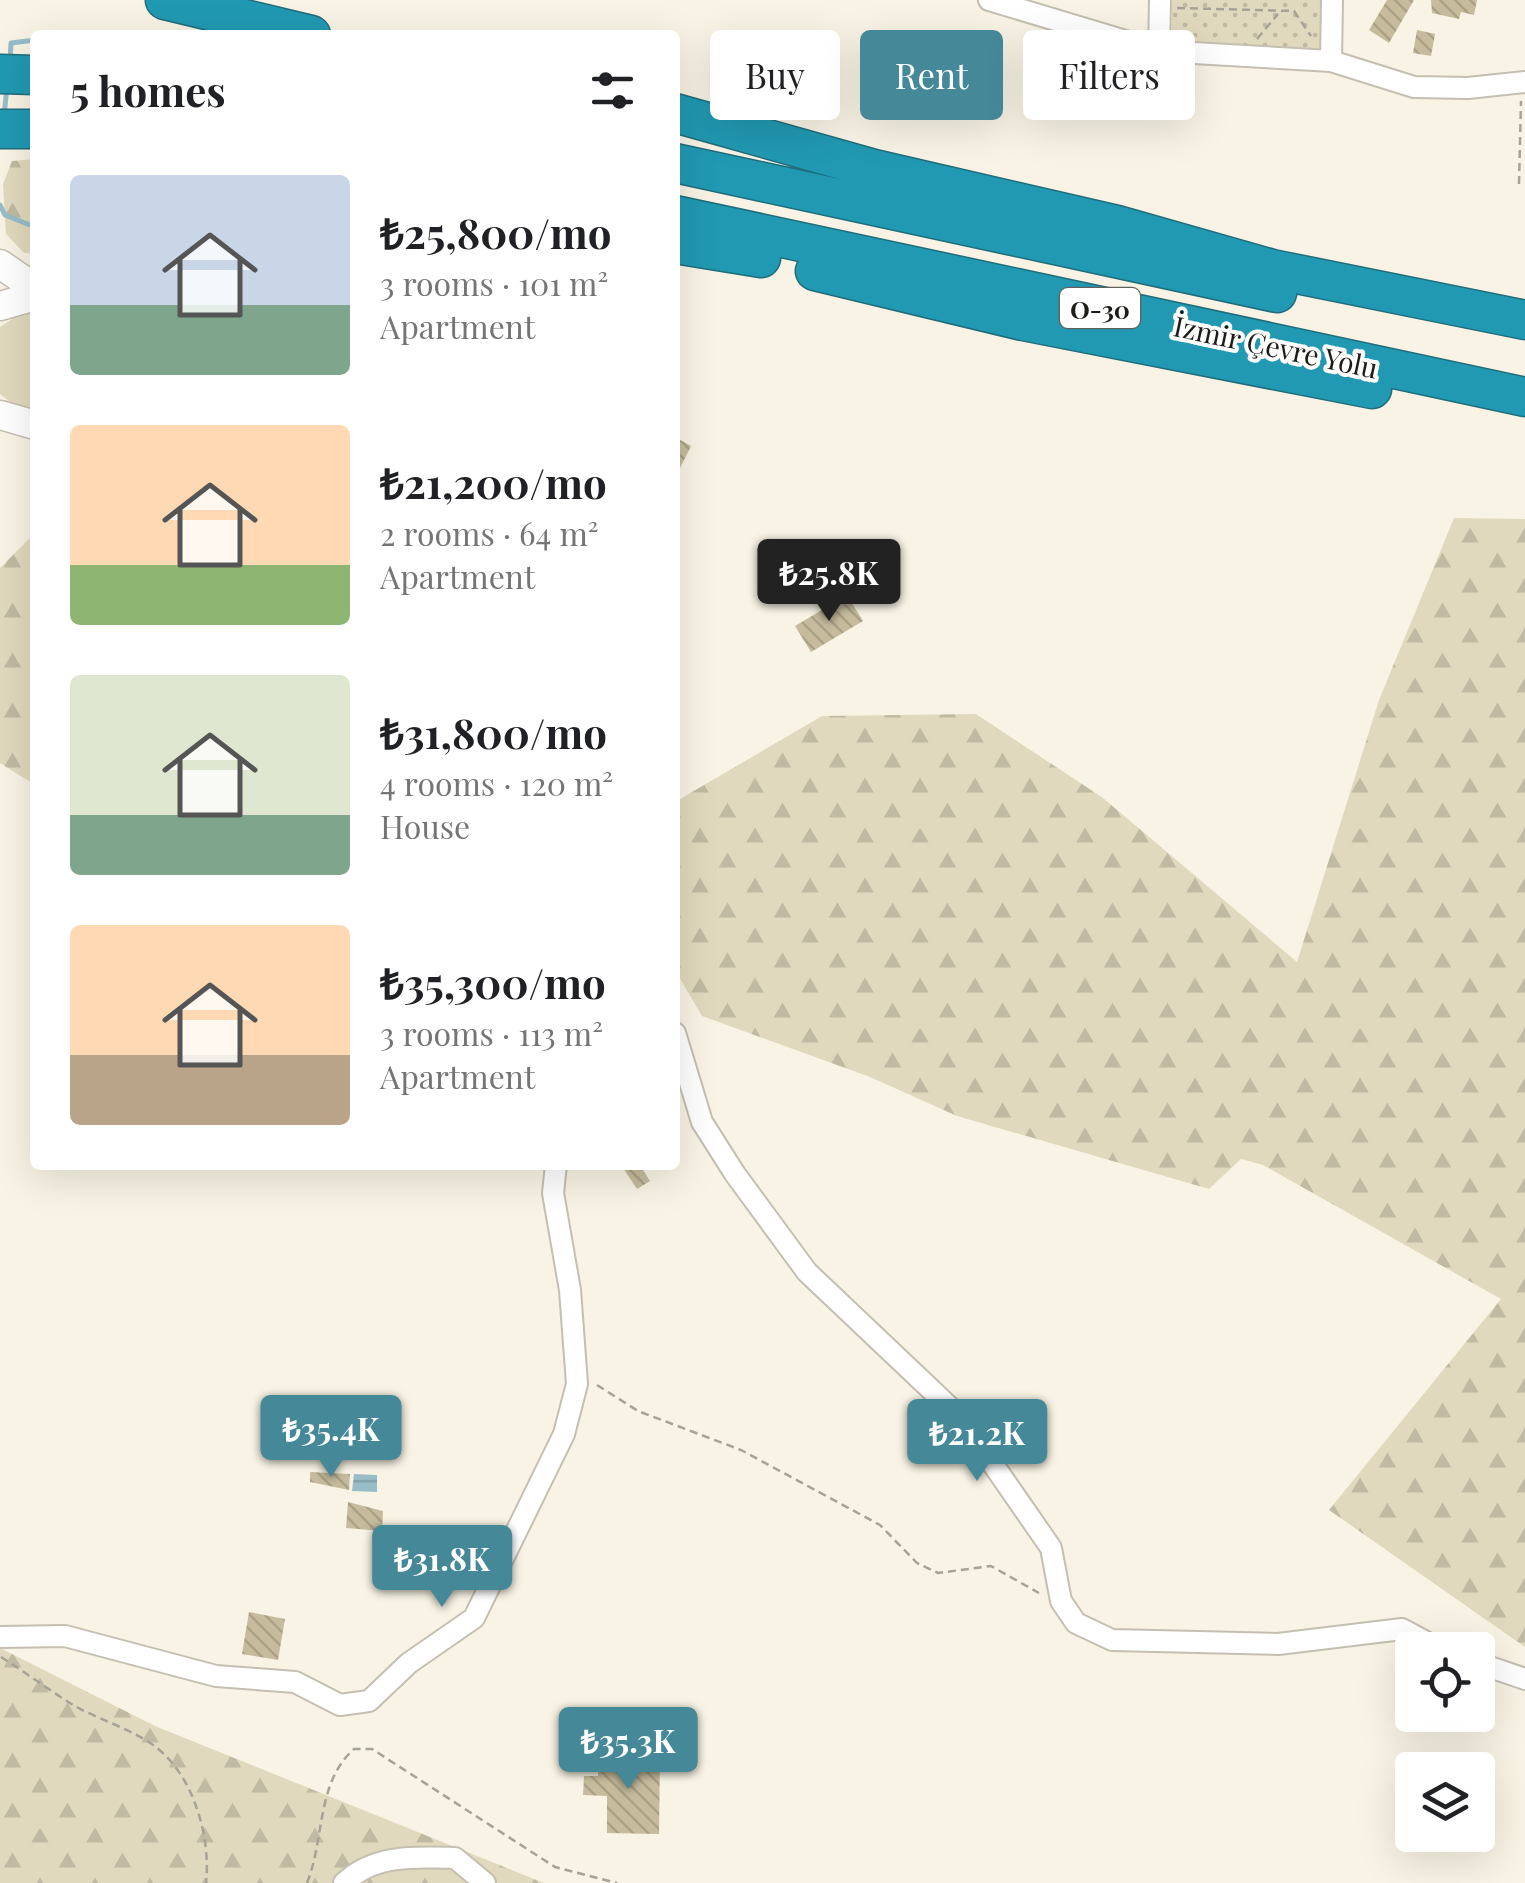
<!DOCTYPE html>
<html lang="en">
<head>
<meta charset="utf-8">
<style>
	body { margin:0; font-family:"Playfair Display",serif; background:#f6f6f6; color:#202124; height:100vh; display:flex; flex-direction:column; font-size:38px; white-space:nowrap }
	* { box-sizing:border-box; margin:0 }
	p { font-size:32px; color:#757577 }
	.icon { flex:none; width:55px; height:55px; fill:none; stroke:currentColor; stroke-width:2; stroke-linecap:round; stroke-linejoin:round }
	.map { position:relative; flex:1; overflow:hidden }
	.sheet { position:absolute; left:30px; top:30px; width:650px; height:1140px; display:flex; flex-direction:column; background:#fff; border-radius:10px; box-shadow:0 10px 40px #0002 }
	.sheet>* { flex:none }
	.top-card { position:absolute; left:710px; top:30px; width:665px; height:90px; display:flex; gap:20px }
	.tools { position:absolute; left:1395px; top:1632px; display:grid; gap:20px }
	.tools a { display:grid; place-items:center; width:100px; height:100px; border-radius:10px; background:#fff; box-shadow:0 10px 40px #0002; font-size:50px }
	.price { position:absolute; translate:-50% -85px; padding:0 22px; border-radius:10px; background:#458898; color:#fff; font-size:32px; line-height:65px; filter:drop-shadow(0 2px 5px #0008) }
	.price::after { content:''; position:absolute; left:50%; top:60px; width:30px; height:22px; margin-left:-15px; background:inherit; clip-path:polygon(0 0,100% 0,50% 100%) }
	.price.on { background:#222; color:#fff }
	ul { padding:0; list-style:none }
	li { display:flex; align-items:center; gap:30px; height:250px; padding:0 40px }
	li span { display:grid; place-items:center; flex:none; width:280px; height:200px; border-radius:10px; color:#555 }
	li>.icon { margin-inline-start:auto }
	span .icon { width:120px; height:120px; fill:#fffc; stroke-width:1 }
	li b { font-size:42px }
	h2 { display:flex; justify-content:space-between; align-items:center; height:120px; padding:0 40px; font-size:42px }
	.chip { padding:0 35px; border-radius:10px; background:#fff; box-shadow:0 10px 40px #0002; font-size:35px; line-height:90px }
	.chip.on { background:#458898; color:#fff }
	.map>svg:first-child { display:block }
	.grass { fill:#e1d9bd }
	.forest { fill:url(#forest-firs) }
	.park { fill:url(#park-dots) }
	.water { fill:url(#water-rules) }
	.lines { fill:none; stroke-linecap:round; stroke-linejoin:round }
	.stream { stroke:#97bdc8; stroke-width:5 }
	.building { fill:url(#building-back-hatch) }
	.minor-casing { stroke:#c4bfb0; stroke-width:24 }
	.secondary-casing { stroke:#c4bfb0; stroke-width:31 }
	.motorway-casing { stroke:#206d7c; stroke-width:41 }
	.path { stroke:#a5a296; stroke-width:2.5; stroke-dasharray:8 5; stroke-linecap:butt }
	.minor { stroke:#fff; stroke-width:20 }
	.secondary { stroke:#fff; stroke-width:28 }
	.motorway { stroke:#2199b2; stroke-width:38 }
	.labels { text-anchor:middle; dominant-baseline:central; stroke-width:8; stroke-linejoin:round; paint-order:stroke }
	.shield { fill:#fff; stroke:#62605d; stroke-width:2.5 }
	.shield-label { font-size:25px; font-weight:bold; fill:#1e1c17 }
	.street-label { font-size:28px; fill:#1e1c17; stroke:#fff }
</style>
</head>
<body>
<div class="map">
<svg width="1525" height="1883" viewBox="0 0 1525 1883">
	<defs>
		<pattern id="forest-firs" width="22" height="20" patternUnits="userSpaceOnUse" patternTransform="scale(2.5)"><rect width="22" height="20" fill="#e1d9bd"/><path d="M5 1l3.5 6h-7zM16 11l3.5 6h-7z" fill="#c1baa2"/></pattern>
		<pattern id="park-dots" width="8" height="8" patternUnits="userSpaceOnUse" patternTransform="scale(2.5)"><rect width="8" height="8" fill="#e1d9bd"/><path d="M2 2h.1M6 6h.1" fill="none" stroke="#c1baa2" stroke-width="1.8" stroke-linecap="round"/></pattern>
		<pattern id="water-rules" width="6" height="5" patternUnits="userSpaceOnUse" patternTransform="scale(2.5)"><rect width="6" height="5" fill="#97bdc8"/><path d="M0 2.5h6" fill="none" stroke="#82a2ab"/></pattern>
		<pattern id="building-back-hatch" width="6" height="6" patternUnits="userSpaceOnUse" patternTransform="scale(2.5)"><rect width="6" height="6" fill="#c6bc9d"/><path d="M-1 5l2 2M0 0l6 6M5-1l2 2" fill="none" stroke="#aaa186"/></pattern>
	</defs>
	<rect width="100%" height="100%" fill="#f8f3e4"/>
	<path class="grass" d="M35,311v98l-21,-4 -14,-11v-67l21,-14z"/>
	<path class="forest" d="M35,159v94h-11l-18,-19 -3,-50 9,-23z
		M1454,518l71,1v1128l-196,-137 172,-211 -238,-134 -22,-6 -32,30 -252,-73 -87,-39 -168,-61 -27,-46v-168l147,-86 154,-2 127,84 194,164 82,-262z
		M35,533v252l-35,-22v-195z
		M0,1648l155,78 389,157h-544z"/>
	<path class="park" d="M1172,0h148l1,49 -149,-8z"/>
	<path class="water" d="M354,1474l23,1v17l-25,-1z"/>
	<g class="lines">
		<path class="stream" d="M10,61l1,-18 24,-3
			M4,116l3,-29
			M0,205l5,10 30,12"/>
	</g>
	<path class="building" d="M1387,0h27l-25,43 -20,-13z
		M1431,0h46l-3,15 -13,-3 -2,7 -27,-6z
		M1417,30l18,4 -4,22 -18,-3z
		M675,437l16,9 -16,32z
		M847,595l16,26 -52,31 -16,-26z
		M621,1165h19l10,16 -13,8z
		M310,1472l40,2 -1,16 -39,-8z
		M348,1502l35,9 -1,20 -36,-3z
		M249,1612l36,7 -7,41 -36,-6z
		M598,1755l62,1 -1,78 -52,-1v-37l-24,-1 1,-19h14z"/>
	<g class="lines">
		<g class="minor-casing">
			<path id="minor" d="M989,0l170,51 172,10 83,26 54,1 57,-6
				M1159,51l1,-51
				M1331,61l1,-61
				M675,1033l27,89 33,52 72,98 154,146 90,130 10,53 15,22 36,17 166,4 124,-15 39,21
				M0,1637l65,-1 151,40 79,6 45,23 29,-4 40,-38 65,-45 90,-184 13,-50 -7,-94 -17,-97 3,-28
				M1478,1663l47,16
				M344,1883c30,-29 72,-26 111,-25l30,25"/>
		</g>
		<g class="secondary-casing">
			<path id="secondary" d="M0,264l35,24
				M0,306l35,-10
				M0,415l35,10"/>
		</g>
		<g class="motorway-casing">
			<path id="motorway" d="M165,0l146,35
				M0,74l35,1
				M675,113l199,56 243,56 155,44 253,51
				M0,129h35
				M675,163l602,130
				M675,215l850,182
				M675,244l86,14
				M815,271l208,50 349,68"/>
		</g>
		<path class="path" d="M1177,8l117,3 17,25
			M1257,39l21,-25
			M1519,184l2,-83
			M597,1385l41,26 103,39 139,75 37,38 21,10 53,-7 48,27
			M1,1657c24,15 48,33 72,48 26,15 60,24 84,43 37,29 54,90 49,135
			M307,1883c18,-45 9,-100 47,-134h18l183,118 62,16"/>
		<use href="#minor" class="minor"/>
		<use href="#secondary" class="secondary"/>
		<use href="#motorway" class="motorway"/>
	</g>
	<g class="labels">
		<rect class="shield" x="1060" y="288" width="80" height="40" rx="8"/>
		<g class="shield-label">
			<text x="1100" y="308">O-30</text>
		</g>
		<g class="street-label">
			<text transform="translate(1276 346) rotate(12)">İzmir Çevre Yolu</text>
		</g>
	</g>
</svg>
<div class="tools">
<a><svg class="icon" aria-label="locate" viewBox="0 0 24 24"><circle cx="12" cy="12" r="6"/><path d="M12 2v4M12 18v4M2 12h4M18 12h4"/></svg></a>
<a><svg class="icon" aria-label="layers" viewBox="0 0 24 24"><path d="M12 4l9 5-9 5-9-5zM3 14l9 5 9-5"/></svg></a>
</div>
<b class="price on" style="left:829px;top:624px">₺25.8K</b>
<b class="price" style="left:331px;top:1480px">₺35.4K</b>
<b class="price" style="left:977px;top:1484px">₺21.2K</b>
<b class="price" style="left:442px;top:1610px">₺31.8K</b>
<b class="price" style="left:628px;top:1792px">₺35.3K</b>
<div class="top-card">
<a class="chip">Buy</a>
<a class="chip on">Rent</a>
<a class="chip">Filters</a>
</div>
<section class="sheet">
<h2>5 homes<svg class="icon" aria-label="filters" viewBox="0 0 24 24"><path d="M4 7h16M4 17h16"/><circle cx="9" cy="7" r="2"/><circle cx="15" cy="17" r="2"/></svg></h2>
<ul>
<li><span style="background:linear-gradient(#c9d6e8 65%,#7fa58c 0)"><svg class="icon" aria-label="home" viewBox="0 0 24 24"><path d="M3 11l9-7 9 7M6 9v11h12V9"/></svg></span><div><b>₺25,800/mo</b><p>3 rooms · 101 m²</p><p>Apartment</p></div></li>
<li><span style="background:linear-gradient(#ffd9b3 70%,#8fb573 0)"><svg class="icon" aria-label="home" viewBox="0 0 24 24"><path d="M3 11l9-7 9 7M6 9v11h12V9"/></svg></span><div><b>₺21,200/mo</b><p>2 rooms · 64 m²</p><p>Apartment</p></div></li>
<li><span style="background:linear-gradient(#dfe7d0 70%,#7fa58c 0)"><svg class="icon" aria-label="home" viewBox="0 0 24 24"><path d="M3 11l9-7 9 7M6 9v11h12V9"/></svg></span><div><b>₺31,800/mo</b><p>4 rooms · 120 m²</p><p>House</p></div></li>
<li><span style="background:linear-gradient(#ffd9b3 65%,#b9a48a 0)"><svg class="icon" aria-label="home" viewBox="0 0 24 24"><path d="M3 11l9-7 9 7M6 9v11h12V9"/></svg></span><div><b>₺35,300/mo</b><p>3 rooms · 113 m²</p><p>Apartment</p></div></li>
</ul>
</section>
</div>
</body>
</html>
